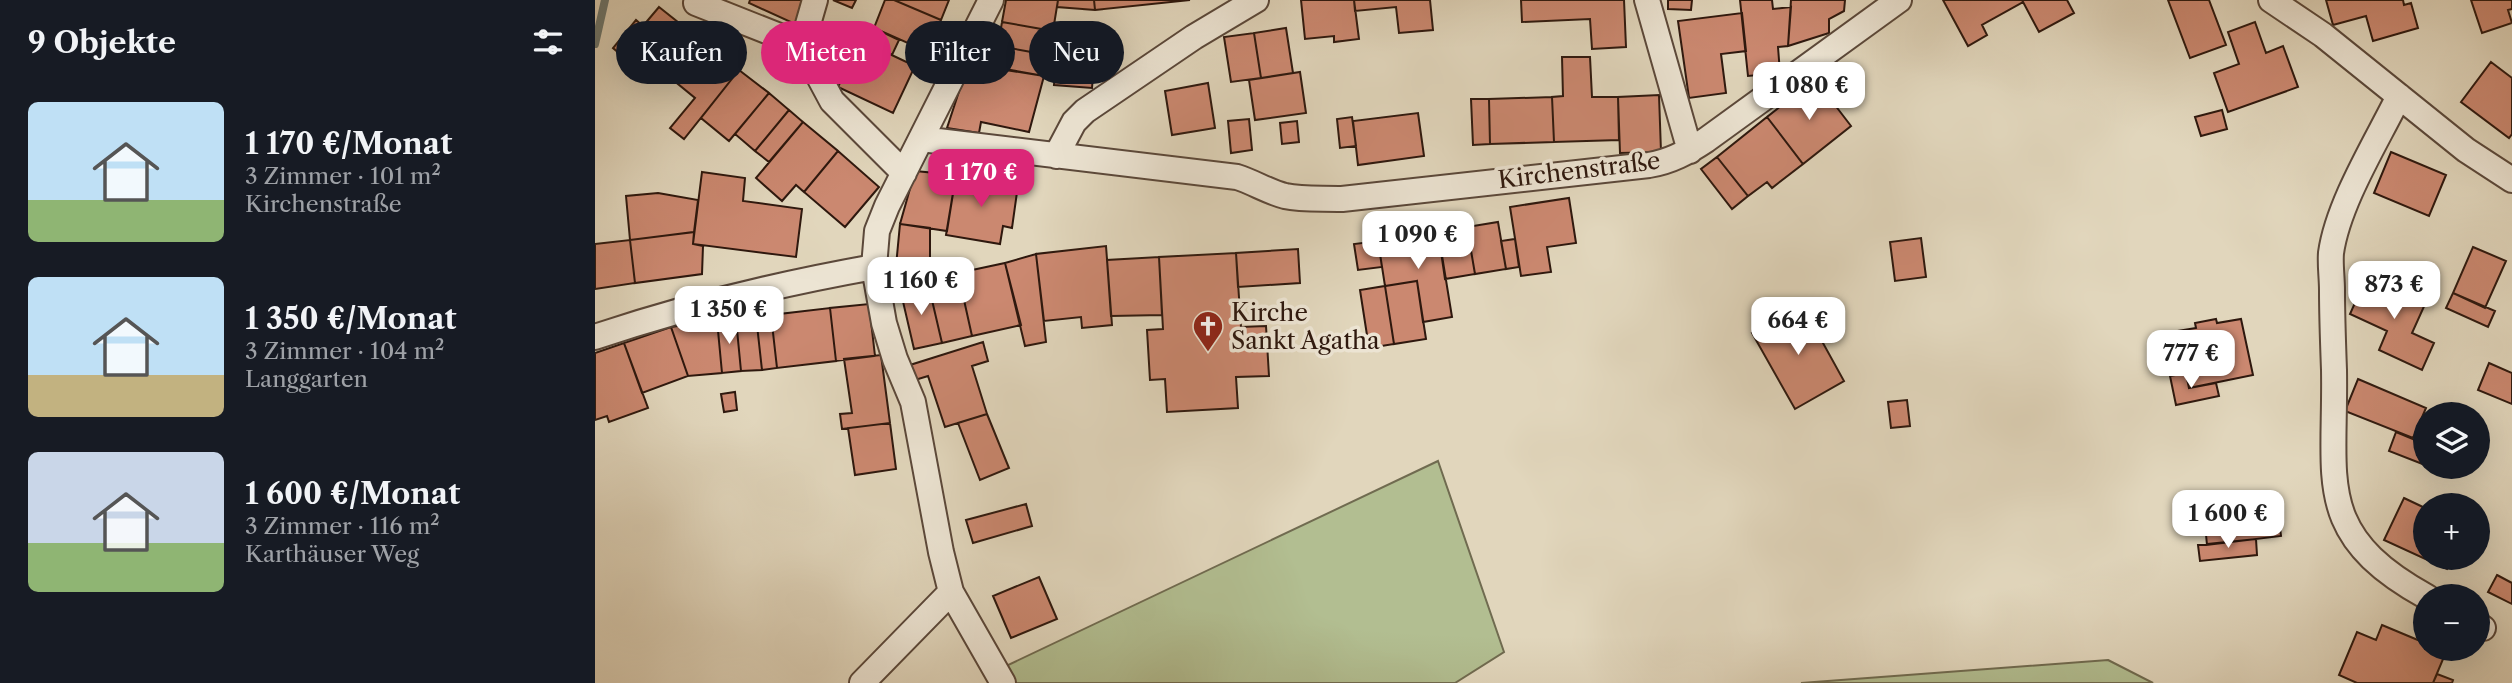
<!DOCTYPE html>
<html lang="de">
<head>
<meta charset="utf-8">
<style>
	body { margin:0; font-family:"Libre Caslon Text",serif; background:#242831; color:#f1f3f6; height:100vh; display:flex; flex-direction:column; font-size:26px; white-space:nowrap }
	* { box-sizing:border-box; margin:0 }
	p { font-size:23px; color:#9ea1a6 }
	.icon { flex:none; width:38px; height:38px; fill:none; stroke:currentColor; stroke-width:2; stroke-linecap:round; stroke-linejoin:round }
	.map { position:relative; flex:1; overflow:hidden }
	.drawer { display:flex; flex-direction:column; background:#171b24; width:595px }
	.drawer>* { flex:none }
	.top-card { position:absolute; left:21px; top:21px; width:665px; height:63px; display:flex; gap:14px }
	.fabs { position:absolute; left:1818px; top:402px; display:grid; gap:14px }
	.fabs a { display:grid; place-items:center; width:77px; height:77px; border-radius:50%; background:#171b24; box-shadow:0 7px 28px #0002; font-size:35px }
	.price { position:absolute; translate:-50% -60px; padding:0 16px; border-radius:14px; background:#fff; color:#222; font-size:23px; line-height:46px; filter:drop-shadow(0 2px 4px #0008) }
	.price::after { content:''; position:absolute; left:50%; top:42px; width:21px; height:16px; margin-left:-10px; background:inherit; clip-path:polygon(0 0,100% 0,50% 100%) }
	.price.active { background:#db2777; color:#fff }
	ul { padding:0; list-style:none }
	li { display:flex; align-items:center; gap:21px; height:175px; padding:0 28px }
	li span { display:grid; place-items:center; flex:none; width:196px; height:140px; border-radius:10px; color:#555 }
	li>.icon { margin-inline-start:auto }
	span .icon { width:84px; height:84px; fill:#fffc; stroke-width:1 }
	li b { font-size:30px }
	h2 { display:flex; justify-content:space-between; align-items:center; height:84px; padding:0 28px; font-size:30px }
	.pill { padding:0 24px; border-radius:32px; background:#171b24; box-shadow:0 7px 28px #0002; font-size:24px; line-height:63px }
	.pill.active { background:#db2777; color:#fff }
	main { display:flex; flex:1; min-height:0 }
	.map>svg:first-child { display:block }
	.green { fill:#b2be91; stroke:#706b50; stroke-width:2 }
	.lines { fill:none; stroke-linecap:round; stroke-linejoin:round }
	.stream { stroke:#6c7972; stroke-width:8 }
	.building { fill:#cb8870; stroke:#2e180e; stroke-width:2 }
	.minor-casing { stroke:#5b483a; stroke-width:28 }
	.minor { stroke:#ece4d3; stroke-width:24 }
	.labels { text-anchor:middle; dominant-baseline:central; stroke-width:7; stroke-linejoin:round; paint-order:stroke }
	.street-label { font-size:24px; fill:#2e180e; stroke:#ece4d3 }
	.poi-label { font-size:24px; fill:#2e180e; stroke:#ece4d3; text-anchor:start }
</style>
</head>
<body>
<main>
<section class="drawer">
<h2>9 Objekte<svg class="icon" aria-label="filters" viewBox="0 0 24 24"><path d="M4 7h16M4 17h16"/><circle cx="9" cy="7" r="2"/><circle cx="15" cy="17" r="2"/></svg></h2>
<ul>
<li><span style="background:linear-gradient(#bfe0f5 70%,#8fb573 0)"><svg class="icon" aria-label="home" viewBox="0 0 24 24"><path d="M3 11l9-7 9 7M6 9v11h12V9"/></svg></span><div><b>1 170 €/Monat</b><p>3 Zimmer · 101 m²</p><p>Kirchenstraße</p></div></li>
<li><span style="background:linear-gradient(#bfe0f5 70%,#c2b280 0)"><svg class="icon" aria-label="home" viewBox="0 0 24 24"><path d="M3 11l9-7 9 7M6 9v11h12V9"/></svg></span><div><b>1 350 €/Monat</b><p>3 Zimmer · 104 m²</p><p>Langgarten</p></div></li>
<li><span style="background:linear-gradient(#c9d6e8 65%,#8fb573 0)"><svg class="icon" aria-label="home" viewBox="0 0 24 24"><path d="M3 11l9-7 9 7M6 9v11h12V9"/></svg></span><div><b>1 600 €/Monat</b><p>3 Zimmer · 116 m²</p><p>Karthäuser Weg</p></div></li>
</ul>
</section>
<div class="map">
<svg width="1917" height="683" viewBox="0 0 1917 683">
	<rect width="100%" height="100%" fill="#e1d6bc"/>
	<filter id="stains"><feTurbulence type="fractalNoise" baseFrequency=".00286" numOctaves="4"/><feColorMatrix values="0 0 0 0 .2 0 0 0 0 .09 0 0 0 0 .02 0 0 0 .5 -.17"/></filter>
	<radialGradient id="worn" r=".72"><stop offset=".6" stop-color="#630" stop-opacity="0"/><stop offset="1" stop-color="#630" stop-opacity=".3"/></radialGradient>
	<path class="green" d="M843,461l66,191 -49,31h-463l-5,-8z
		M1513,660l45,23h-352z"/>
	<g class="lines">
		<path class="stream" d="M0,44l10,-44"/>
	</g>
	<path class="building" d="M155,0h56l-11,24 -46,-21z
		M238,0h23l-4,8z
		M290,0h9l47,20 -13,32 -54,-24z
		M299,0h55l-8,20z
		M411,0h52l-5,31 -51,-9z
		M463,0h36l1,10 -38,-3z
		M499,0h96l-95,10z
		M706,0h53l5,39 -25,3v-6l-29,3z
		M759,0h76l3,30 -34,3 -3,-26 -41,4z
		M926,0h103l2,47 -34,2 -2,-30 -68,3z
		M1073,0h24l-1,10 -23,-1z
		M1145,0h32l1,9 18,-2 -3,39 -10,1 2,26 -32,3z
		M1196,0h54l-1,11 -15,8v14l-41,13z
		M1348,0h79l1,2 -41,23 5,10 -19,11z
		M1427,0h45l7,13 -35,19z
		M1573,0h41l17,45 -36,13z
		M1731,0h77l1,5 7,-2 7,25 -45,13 -7,-25 -33,9z
		M1876,0h41v9l-4,1 4,13 -30,10z
		M64,7l49,39 -30,38 -30,-24 -9,10 -26,-22 23,-28 7,6z
		M1147,13l4,38 -25,3 5,39 -37,5 -11,-77z
		M407,22l51,9 -5,24 -50,-9z
		M1660,22l11,31 17,-7 15,41 -70,25 -14,-39 25,-9 -11,-32z
		M476,26l26,2 -5,60 -38,-3 2,-25 13,1z
		M279,28l25,12 -7,15 -25,-12z
		M691,28l7,45 -32,5 -7,-45z
		M659,33l7,45 -30,4 -7,-45z
		M265,40l55,26 -22,47 -55,-26z
		M113,46l31,24 -55,69 -14,-11 25,-30 -17,-14z
		M403,46l50,9 -4,21 -50,-9z
		M967,57h28l2,40h26l1,43 -65,2 -2,-45 11,-1z
		M1896,62l21,16v56l-3,4 -48,-36z
		M373,64l76,12 -15,56 -48,-10 -2,11 -32,-5z
		M144,70l30,23 -40,48 -28,-23z
		M705,72l6,41 -51,7 -6,-40z
		M1220,79l36,47 -48,38 -36,-47z
		M613,83l7,45 -43,7 -7,-44z
		M174,93l20,17 -34,41 -20,-17z
		M1064,95l2,57 -41,1 -2,-56z
		M957,97l2,45 -64,2 -1,-45z
		M876,99h18l1,45 -17,1z
		M194,110l14,12 -34,40 -14,-11z
		M1627,110l5,19 -26,7 -6,-19z
		M823,113l6,43 -66,9 -5,-44z
		M757,117l4,29 -16,2 -3,-29z
		M1172,117l36,47 -31,24 -5,-6 -19,14 -31,-39z
		M654,119l3,31 -21,3 -3,-32z
		M702,121l2,21 -17,2 -2,-21z
		M208,122l35,29 -34,41 -8,-7 -14,16 -26,-23z
		M243,151l41,36 -34,40 -41,-35z
		M1796,152l55,23 -17,41 -55,-23z
		M1122,157l31,39 -16,13 -31,-40z
		M320,171l41,4 -9,56 -47,-7z
		M107,172l43,6 -2,23 59,8 -6,48 -103,-13z
		M361,175l62,10 -6,43 -9,-2 -3,18 -54,-9z
		M63,193l40,7 -4,32 -64,8 -4,-44z
		M974,198l7,45 -29,4 4,25 -30,4 -11,-69z
		M903,222l8,47 -31,5 -8,-47z
		M305,224l30,4v39l-34,-1z
		M872,227l8,47 -30,5 -7,-48z
		M843,231l14,86 -29,5 -6,-41 -32,5 -7,-45z
		M99,232l-1,12 10,2 -1,28 -67,9 -5,-43z
		M1326,238l5,39 -31,4 -5,-39z
		M920,239l4,28 -13,2 -5,-28z
		M35,240l5,43 -40,6v-45z
		M783,241l4,26 -24,3 -4,-26z
		M511,246l6,79 -30,3 -1,-11 -37,4 -8,-67z
		M1878,247l33,14 -21,47 -32,-15z
		M703,249l2,34 -62,4 -2,-34z
		M641,253l5,74 25,-1 3,50 -33,1 2,31 -71,4 -2,-33 -15,1 -3,-50 16,-1 -4,-72z
		M441,254l10,88 -21,4 -20,-83z
		M564,257l3,58 -51,1 -4,-56z
		M410,263l16,62 -49,11 -14,-63z
		M363,273l14,63 -30,7 -14,-60z
		M1772,276l59,26 -14,31 22,10 -12,27 -43,-20 8,-19 -37,-17z
		M822,281l9,58 -32,5 -9,-58z
		M333,283l14,60 -28,6 -13,-56z
		M790,286l9,58 -25,4 -9,-58z
		M1858,293l42,18 -7,16 -42,-19z
		M274,304l6,52 -39,5 -6,-53z
		M1207,305l42,76 -49,28 -43,-76z
		M235,308l6,53 -59,7 -6,-53z
		M176,315l6,53 -15,2 -6,-54z
		M161,316l6,54 -21,1 -5,-52z
		M141,319l5,52 -19,2 -5,-53z
		M1621,319l1,4 24,-4 12,56 -64,13 -12,-57 19,-3 -1,-5z
		M122,320l5,53 -34,3 -17,-49z
		M76,327l17,49 -46,17 -18,-50z
		M388,342l5,19 -16,5 15,48 -42,13 -17,-51 -13,4 -5,-15z
		M29,343l24,65 -39,14 -2,-6 -12,4v-67z
		M286,355l9,68 -48,6 -2,-15 12,-1 -8,-54z
		M1894,363l23,10v31l-34,-14z
		M1591,373l3,15 27,-5 3,13 -43,9 -6,-29z
		M1763,379l68,29 -13,30 -68,-27z
		M140,392l2,18 -13,2 -3,-18z
		M1312,400l3,26 -19,2 -3,-26z
		M392,414l22,54 -29,12 -22,-57z
		M295,423l6,46 -41,6 -7,-47z
		M1801,432l29,12v21l-36,-14z
		M1681,495l5,41 -74,9 -4,-42z
		M1809,498l21,10v50h27l-5,11 -63,-29z
		M431,504l6,22 -59,17 -7,-23z
		M1661,539l1,16 -57,6 -2,-16z
		M1902,575l15,8v21l-24,-12z
		M444,577l18,42 -46,19 -18,-42z
		M1787,625l43,18v6h15l6,3 -13,31h-76l-18,-8 18,-43 19,8z
		M1842,674l16,6 -1,3h-19z"/>
	<g class="lines">
		<g class="minor-casing">
			<path id="minor" d="M220,0l-13,45 30,56 72,72
				M396,0l-104,206 -10,25 -3,36 10,56 11,36 18,43 28,150 10,40 52,91
				M1052,0l43,151
				M1676,0l52,35 143,115 46,30
				M101,3l106,42
				M1804,96c-22,45 -61,107 -68,157 -1,11 1,25 1,37 0,27 1,53 2,80 2,112 -21,164 93,227
				M326,139l316,38c16,5 32,15 48,19 18,4 38,2 57,3l307,-34c21,-3 39,-13 57,-25l193,-140
				M461,156l18,-34 11,-11 109,-74 62,-37
				M0,337c92,-31 184,-53 279,-70
				M1883,625l5,3
				M267,683l89,-91"/>
		</g>
		<use href="#minor" class="minor"/>
	</g>
	<defs>
		<g id="church-pin" transform="scale(1.575)"><path d="M0 17L-7.5 6A9.5 9.5 0 1 1 7.5 6Z" fill="#8f2418" stroke="#ece4d3"/><path d="M-1.2-6h2.4v3.5h3.3v2.4h-3.3V6h-2.4V-.1h-3.3v-2.4h3.3Z" fill="#fff"/></g>
	</defs>
	<g fill-rule="evenodd">
		<use href="#church-pin" x="613" y="326"/>
	</g>
	<g class="labels">
		<g class="street-label">
			<text transform="translate(984 170) rotate(-7)">Kirchenstraße</text>
		</g>
		<g class="poi-label">
			<text x="636" y="312">Kirche<tspan x="636" dy="28">Sankt Agatha</tspan></text>
		</g>
	</g>
	<rect width="100%" height="100%" filter="url(#stains)"/>
	<rect width="100%" height="100%" fill="url(#worn)"/>
</svg>
<div class="fabs">
<a><svg class="icon" aria-label="layers" viewBox="0 0 24 24"><path d="M12 4l9 5-9 5-9-5zM3 14l9 5 9-5"/></svg></a>
<a>+</a>
<a>−</a>
</div>
<b class="price" style="left:1214px;top:122px">1 080 €</b>
<b class="price active" style="left:386px;top:209px">1 170 €</b>
<b class="price" style="left:823px;top:271px">1 090 €</b>
<b class="price" style="left:326px;top:317px">1 160 €</b>
<b class="price" style="left:1799px;top:321px">873 €</b>
<b class="price" style="left:134px;top:346px">1 350 €</b>
<b class="price" style="left:1203px;top:357px">664 €</b>
<b class="price" style="left:1596px;top:390px">777 €</b>
<b class="price" style="left:1633px;top:550px">1 600 €</b>
<div class="top-card">
<a class="pill">Kaufen</a>
<a class="pill active">Mieten</a>
<a class="pill">Filter</a>
<a class="pill">Neu</a>
</div>
</div>
</main>
</body>
</html>
